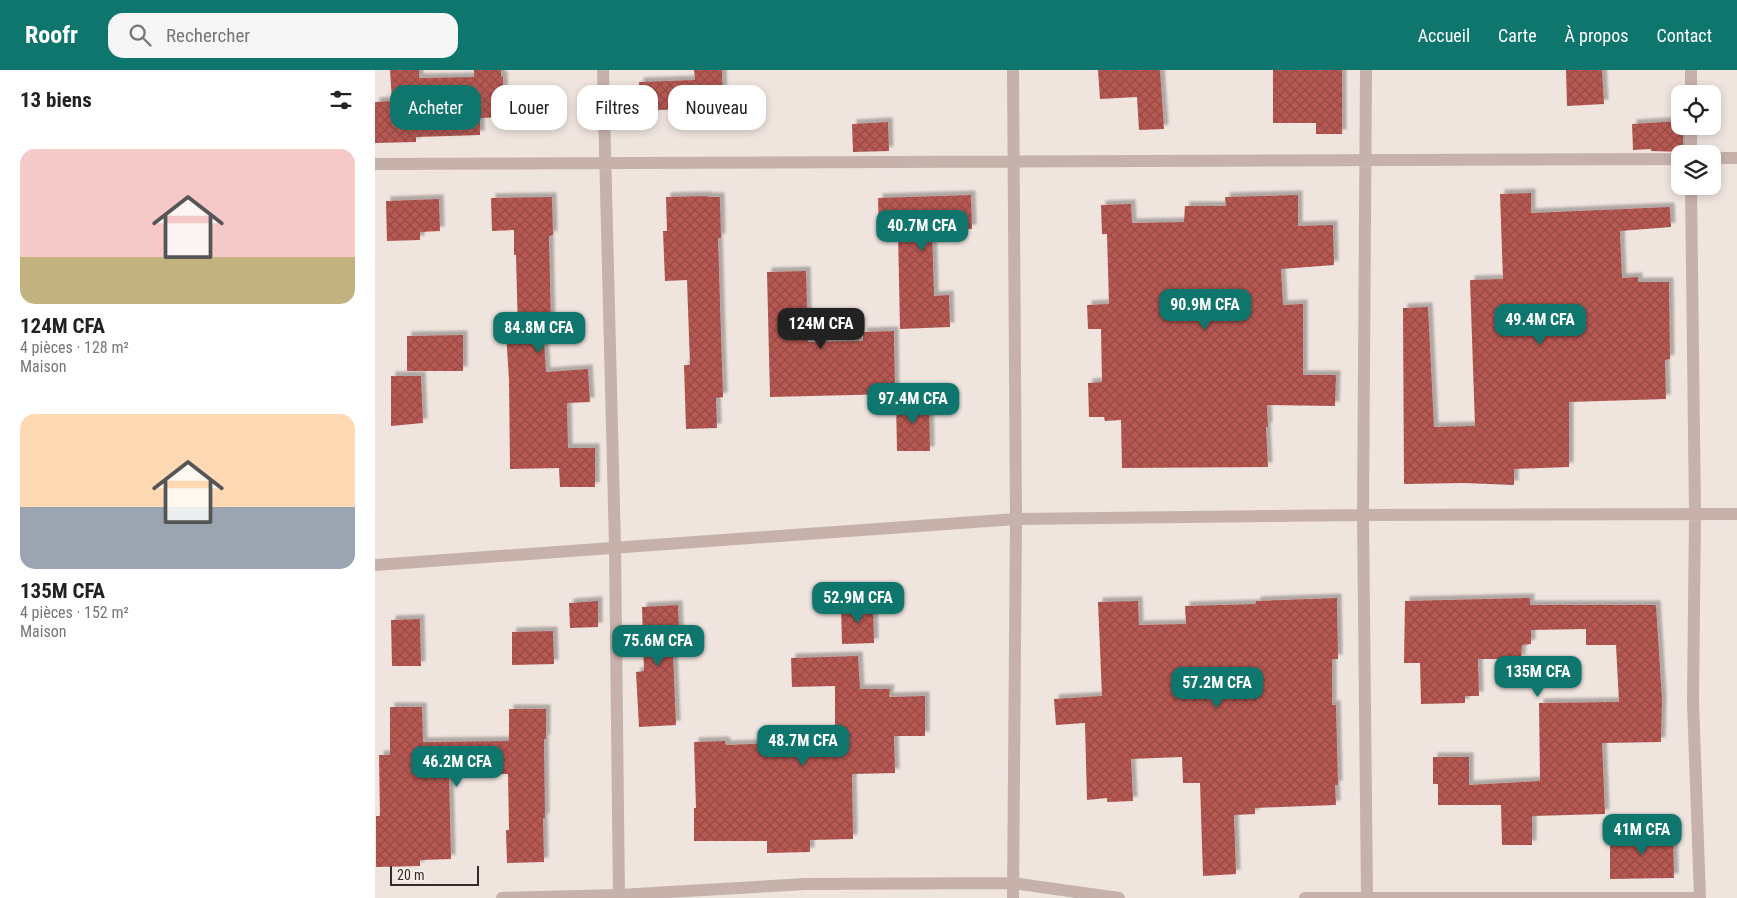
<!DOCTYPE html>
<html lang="fr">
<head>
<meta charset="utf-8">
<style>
	body { margin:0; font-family:"Roboto Condensed",sans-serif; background:#f6f6f6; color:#222; height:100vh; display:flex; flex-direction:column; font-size:19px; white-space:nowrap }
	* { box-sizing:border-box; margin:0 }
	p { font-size:16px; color:#767676 }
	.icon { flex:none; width:28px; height:28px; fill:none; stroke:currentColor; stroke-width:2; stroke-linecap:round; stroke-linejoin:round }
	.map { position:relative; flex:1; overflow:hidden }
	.panel { display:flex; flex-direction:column; background:#fff; width:375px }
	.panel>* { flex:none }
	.guide { position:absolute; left:15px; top:15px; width:475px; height:45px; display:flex; gap:10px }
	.buttons { position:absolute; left:1296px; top:15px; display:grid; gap:10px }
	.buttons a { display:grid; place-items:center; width:50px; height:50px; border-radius:10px; background:#fff; box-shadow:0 2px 8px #0003; font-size:25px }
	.scale { position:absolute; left:15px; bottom:12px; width:89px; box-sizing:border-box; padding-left:5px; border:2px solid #352b29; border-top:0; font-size:14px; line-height:18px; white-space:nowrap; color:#352b29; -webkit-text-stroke:4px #f7eee9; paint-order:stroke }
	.price { position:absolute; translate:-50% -42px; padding:0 11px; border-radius:10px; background:#0f766e; color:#fff; font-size:16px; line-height:32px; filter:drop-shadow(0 1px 2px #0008) }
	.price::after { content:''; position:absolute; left:50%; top:30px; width:15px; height:11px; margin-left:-8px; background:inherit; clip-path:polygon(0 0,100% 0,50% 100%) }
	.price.active { background:#222; color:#fff }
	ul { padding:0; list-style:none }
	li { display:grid; align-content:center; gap:10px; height:265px; padding:0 20px }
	li span { display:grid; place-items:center; height:155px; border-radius:15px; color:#555 }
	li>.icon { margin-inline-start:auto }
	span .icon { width:90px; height:90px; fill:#fffc; stroke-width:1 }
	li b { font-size:21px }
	h2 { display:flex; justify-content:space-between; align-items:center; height:60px; padding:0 20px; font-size:21px }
	.pill { padding:0 18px; border-radius:15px; background:#fff; box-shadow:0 2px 8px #0003; font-size:18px; line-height:45px }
	.pill.active { background:#0f766e; color:#fff }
	header { display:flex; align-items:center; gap:30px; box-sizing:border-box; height:70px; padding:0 25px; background:#0f766e; color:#fff }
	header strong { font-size:24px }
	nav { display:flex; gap:28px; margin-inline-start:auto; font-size:18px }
	.search { width:350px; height:45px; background:#f6f6f6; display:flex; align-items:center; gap:12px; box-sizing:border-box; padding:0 18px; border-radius:15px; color:#767676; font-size:19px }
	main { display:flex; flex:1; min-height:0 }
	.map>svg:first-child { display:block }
	.building { fill:url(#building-cross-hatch); filter:url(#shadow) }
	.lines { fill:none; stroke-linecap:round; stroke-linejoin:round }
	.street { stroke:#c6b2ab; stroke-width:12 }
</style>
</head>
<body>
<header>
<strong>Roofr</strong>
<div class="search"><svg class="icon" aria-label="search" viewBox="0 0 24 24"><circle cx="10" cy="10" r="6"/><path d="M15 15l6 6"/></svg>Rechercher</div>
<nav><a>Accueil</a><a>Carte</a><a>À propos</a><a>Contact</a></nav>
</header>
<main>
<section class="panel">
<h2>13 biens<svg class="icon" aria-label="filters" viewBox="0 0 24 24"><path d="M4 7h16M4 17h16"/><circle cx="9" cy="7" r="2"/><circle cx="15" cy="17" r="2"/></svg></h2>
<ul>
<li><span style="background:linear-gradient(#f6c9c9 70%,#c2b280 0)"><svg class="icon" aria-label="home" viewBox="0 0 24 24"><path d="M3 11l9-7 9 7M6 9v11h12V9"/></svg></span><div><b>124M CFA</b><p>4 pièces · 128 m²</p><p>Maison</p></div></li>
<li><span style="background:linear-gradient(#ffd9b3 60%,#9aa5b1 0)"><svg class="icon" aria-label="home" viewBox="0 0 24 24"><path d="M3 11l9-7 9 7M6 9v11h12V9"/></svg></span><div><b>135M CFA</b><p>4 pièces · 152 m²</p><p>Maison</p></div></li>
</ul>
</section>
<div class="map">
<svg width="1362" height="828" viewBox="0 0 1362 828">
	<defs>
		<pattern id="building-cross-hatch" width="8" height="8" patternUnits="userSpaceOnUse" patternTransform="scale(1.25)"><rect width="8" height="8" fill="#b85953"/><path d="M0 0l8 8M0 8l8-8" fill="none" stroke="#964a45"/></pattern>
		<filter id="shadow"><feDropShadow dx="4.5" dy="-4.5" stdDeviation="1" flood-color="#0004"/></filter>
	</defs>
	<rect width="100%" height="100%" fill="#efe4de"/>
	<path class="building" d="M15,0h29v8l55,-1v-7h27v7l2,-1 1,41 -24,1v17l-64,2v5l-41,1v-41l17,-1z
		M319,0h28l1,37 -83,4 -1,-29 56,-2z
		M723,0h62l4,59 -25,1 -2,-33 -37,2z
		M898,0h69v64h-26v-11h-43z
		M1191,0h36l2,34 -37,2z
		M1305,51v5h3v26l-32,-1v-2l-18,1 -1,-26z
		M513,52l1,29 -36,1 -1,-28z
		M1156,123v20l139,-6 1,20 -51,4 2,47 16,-1v5h31l1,77 -5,1 1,39 -97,3v65l-55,2v16l-50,-2 -60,1 -1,-176 25,-1 6,120 41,-1 -5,-146 33,-1 -3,-85z
		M596,125l1,34 -40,1 2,66 15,-1 1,32 -50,2 -2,-98h-19l-1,-33z
		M923,125v31l35,-1 1,40 -53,4 2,36 20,-1v71h33l-1,31 -68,-1 1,22h-2l2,40 -146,1 -1,-48 -16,1 -1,-4h-15l-1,-34 14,-1 -1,-53h-13l-1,-24 22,-1 -2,-70h-5l-1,-29 30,-1 1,19 52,-1 1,-16h41l-1,-9z
		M332,126v1h13l1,41h-3l5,159 -7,1 1,30 -31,1 -2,-64h6l-3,-85 -22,1 -2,-50h4l-1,-34z
		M177,127l1,38 -4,1 2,87h-8l3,49 42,-3 2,33 -23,1 1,45h27v39h-35l-1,-19 -49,1 -1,-89 -3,-48h12l-2,-77h-2v-25l-22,1 -1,-33z
		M64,129l1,32 -20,1v8l-33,1 -1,-40z
		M431,201l2,71 55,-1v-9l31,-1 1,63 -125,3 -3,-125z
		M88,265v36h-56v-35z
		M16,306h30l2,47 -32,3z
		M521,329h33l1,52h-33z
		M962,528l1,61h-6v46h4l2,80h-3l1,20 -81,3v6l-21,1 2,59 -33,2 -3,-93h-17l-1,-26 -51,2 2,42 -26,1v-4l-20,2 -2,-77 -29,2 -2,-26 48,-3 -4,-94 40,-1 1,24 47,-1 -1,-18 71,-2v-3z
		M1155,528v7h126l6,94 -1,43 -59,1 3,71 -73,2v29h-30l-1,-40h-63v-21h-5v-27h36v28l71,-4 -1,-78 80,-1 -3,-57h-30v-16l-55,1v14l-9,1 -1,14h-43l1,37h-14v7l-44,1 -1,-41h-16l1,-62z
		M223,531v26l-28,1 -1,-25z
		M498,534l1,39 -32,1 -1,-38z
		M303,535l2,50h-7l3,70 -37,2 -3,-55 8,-1 -2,-64z
		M45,549l1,47h-29l-1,-46z
		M178,561l1,33 -42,1v-33z
		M483,586l2,33h30l-1,8 36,-1v40h-31l1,37 -43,1 1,65 -43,1v12l-43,1v-12h-73v-33h2l-2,-66 31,-1 1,4 109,-4v-55l-43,1 -1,-29z
		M15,637h32l1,35 86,-1v-32h37v30h-2l1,79h-2l1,44 -37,1 -1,-33h3l-1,-56h-59l2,85 -31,1v6l-44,1v-51h4l-1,-61h11z
		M1298,762l1,46 -64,1v-46z"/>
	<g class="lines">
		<path class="street" d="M228,0l12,477 4,351
			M991,0l-3,445 4,383
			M1316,24v-24
			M1316,84v-28
			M1338,88h24
			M0,94l1305,-5
			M1316,116l4,328 -2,187 7,197
			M0,495l641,-46 347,-4 374,-1
			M127,828l117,-3 187,-11 206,-1 107,15
			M638,828l3,-379 -3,-449
			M930,828h395"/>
	</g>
</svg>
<div class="buttons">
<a><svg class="icon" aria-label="locate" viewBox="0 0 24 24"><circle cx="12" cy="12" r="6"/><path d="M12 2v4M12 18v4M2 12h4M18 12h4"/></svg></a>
<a><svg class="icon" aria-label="layers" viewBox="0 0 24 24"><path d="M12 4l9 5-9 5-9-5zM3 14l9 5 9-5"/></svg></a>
</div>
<div class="scale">20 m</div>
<b class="price" style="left:547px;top:182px">40.7M CFA</b>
<b class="price" style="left:830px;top:261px">90.9M CFA</b>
<b class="price" style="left:1165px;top:276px">49.4M CFA</b>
<b class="price active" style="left:446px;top:280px">124M CFA</b>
<b class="price" style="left:164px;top:284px">84.8M CFA</b>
<b class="price" style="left:538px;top:355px">97.4M CFA</b>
<b class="price" style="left:483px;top:554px">52.9M CFA</b>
<b class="price" style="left:283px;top:597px">75.6M CFA</b>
<b class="price" style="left:1163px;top:628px">135M CFA</b>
<b class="price" style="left:842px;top:639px">57.2M CFA</b>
<b class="price" style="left:428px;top:697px">48.7M CFA</b>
<b class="price" style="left:82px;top:718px">46.2M CFA</b>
<b class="price" style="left:1267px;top:786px">41M CFA</b>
<div class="guide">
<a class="pill active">Acheter</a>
<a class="pill">Louer</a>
<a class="pill">Filtres</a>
<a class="pill">Nouveau</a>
</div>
</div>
</main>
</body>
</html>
